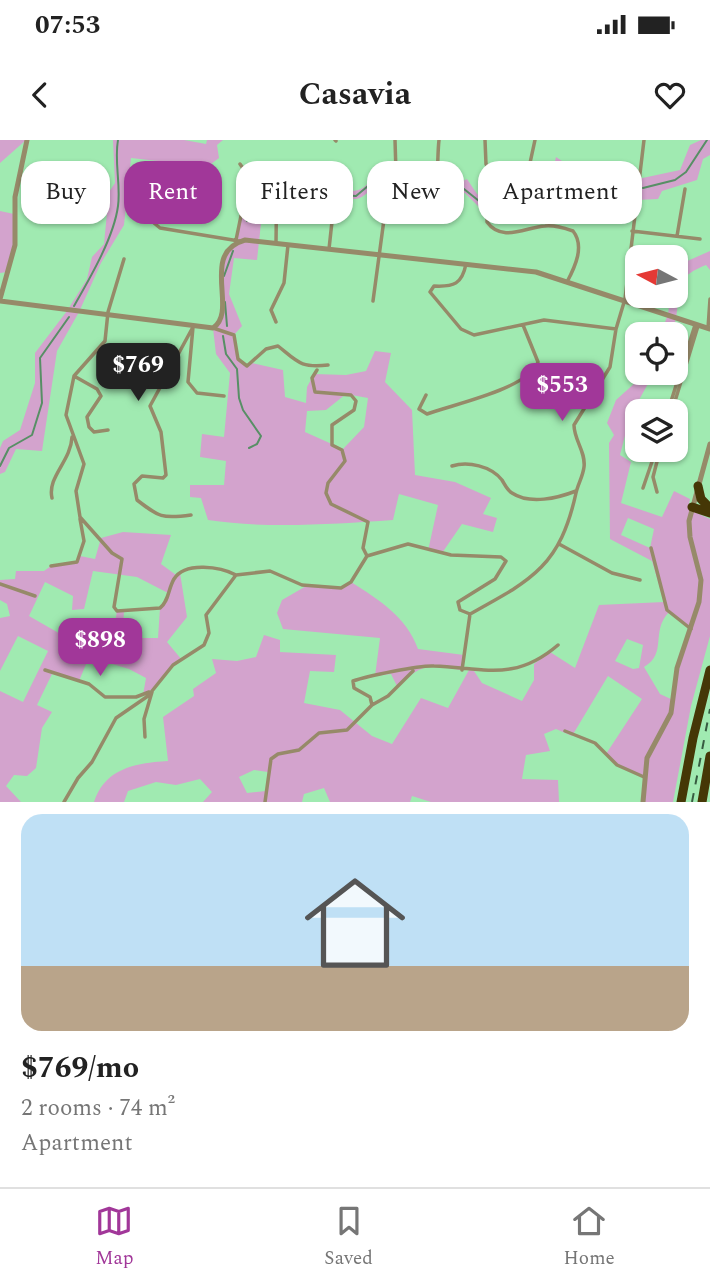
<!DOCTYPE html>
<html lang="en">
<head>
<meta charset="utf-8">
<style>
	body { margin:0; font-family:Spectral,serif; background:#f2f2f2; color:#222; height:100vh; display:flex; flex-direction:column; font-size:26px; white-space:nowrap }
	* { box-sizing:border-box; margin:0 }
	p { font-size:23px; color:#767676 }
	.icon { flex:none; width:38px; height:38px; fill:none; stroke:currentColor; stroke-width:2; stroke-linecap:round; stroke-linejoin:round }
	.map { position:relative; height:662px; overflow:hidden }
	.sheet { display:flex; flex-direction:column; background:#fff; flex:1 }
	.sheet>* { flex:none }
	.top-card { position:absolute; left:21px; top:21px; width:668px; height:63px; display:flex; gap:14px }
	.needle { width:46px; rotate:277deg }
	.buttons { position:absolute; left:625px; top:105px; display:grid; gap:14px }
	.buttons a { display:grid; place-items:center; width:63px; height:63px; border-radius:14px; background:#fff; box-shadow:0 2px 5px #0004; font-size:35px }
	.price { position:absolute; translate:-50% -60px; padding:0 16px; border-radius:14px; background:#a13799; color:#fff; font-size:23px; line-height:46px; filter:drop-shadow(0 2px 4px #0008) }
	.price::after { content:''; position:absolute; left:50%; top:42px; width:21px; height:16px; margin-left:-10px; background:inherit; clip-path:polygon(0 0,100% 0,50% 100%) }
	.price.active { background:#222; color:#fff }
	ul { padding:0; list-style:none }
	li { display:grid; align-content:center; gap:14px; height:371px; padding:0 21px }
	li span { display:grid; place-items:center; height:217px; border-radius:21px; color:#555 }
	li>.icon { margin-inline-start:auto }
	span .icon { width:126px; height:126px; fill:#fffc; stroke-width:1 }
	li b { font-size:30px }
	.tag { padding:0 24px; border-radius:21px; background:#fff; box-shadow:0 2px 5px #0004; font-size:24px; line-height:63px }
	.tag.active { background:#a13799; color:#fff }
	.status { display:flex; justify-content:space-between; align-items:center; height:49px; padding:0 35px; background:#fff; direction:ltr }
	.status svg { height:19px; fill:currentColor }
	header { display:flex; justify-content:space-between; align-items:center; height:91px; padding:0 21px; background:#fff; font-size:32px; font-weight:700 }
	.menu { display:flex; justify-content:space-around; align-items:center; height:98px; border-top:2px solid #e0e0e0; background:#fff; font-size:19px; color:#767676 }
	.menu a { display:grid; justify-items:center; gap:4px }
	.menu .active { color:#a13799 }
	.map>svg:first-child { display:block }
	.green { fill:#d3a3cd; fill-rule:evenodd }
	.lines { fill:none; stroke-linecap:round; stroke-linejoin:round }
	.stream { stroke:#578f65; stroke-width:2 }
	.minor { stroke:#968a69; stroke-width:3.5 }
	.tertiary { stroke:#968a69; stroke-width:5 }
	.motorway { stroke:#453706; stroke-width:9 }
	.rail { stroke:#365b40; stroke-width:2; stroke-dasharray:9 9; stroke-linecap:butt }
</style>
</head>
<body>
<div class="status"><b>07:53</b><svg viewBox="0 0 49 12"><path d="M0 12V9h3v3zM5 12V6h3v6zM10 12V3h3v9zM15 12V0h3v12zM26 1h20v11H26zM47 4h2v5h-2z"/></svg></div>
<header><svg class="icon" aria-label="back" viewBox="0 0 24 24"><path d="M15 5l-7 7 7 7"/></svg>Casavia<svg class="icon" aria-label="heart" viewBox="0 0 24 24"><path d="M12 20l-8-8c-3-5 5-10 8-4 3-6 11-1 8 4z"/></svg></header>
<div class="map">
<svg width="710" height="662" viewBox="0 0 710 662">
	<rect width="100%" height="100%" fill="#a0eab1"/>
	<path class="green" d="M0,0h26l-26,23z
		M113,0h71l22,4 1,-4h16l-6,5 2,13 -44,33 -19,-4 2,-26 -27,-3 -7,67 -23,38 -22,49 -22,39 -15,100 -26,-2 -11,23 -5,2v-26l3,-7 17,-11 15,-47v-30l32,-42 20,-32 5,-22 12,-13 5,-52 6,-9z
		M701,0h9v15l-7,4 -6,21 -35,11 -4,8 -22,1 -1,7 -88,-8 -10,6 -26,5v-12l38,-12 7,-29 6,4 -2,23 76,5 2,-10 42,-9 10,-25z
		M373,36l78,11 16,-8 10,15 12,5 -1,10 -8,-1 -15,-15 -6,1 -8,7 -30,-10 -41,-7c-23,14 -16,20 -45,10l-21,16 -13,-2 2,-14 15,1 11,-9c19,6 33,10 44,-10z
		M247,50l31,1v23h-16l-5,46 -23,-2 -5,36 13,32 -8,9 4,24 9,7 5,-3 31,7 2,27 21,6 1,-16 7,-13 32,1 20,-4 9,-20 16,2 -6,29 27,28 3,65 40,7 36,16 -8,16 14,4 -4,14 -31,-8 -20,29 -14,-2 10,-46 -39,-11 -6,26c-60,4 -126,9 -185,0l-7,-22 -11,-1v-12h34l2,-24 -26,-4 2,-23 22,3 6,-64 -14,-19 -3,-26 8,-9 1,-55 14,-24zM346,254l22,4 -4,29 -21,22 -38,-17 2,-21 19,-1z
		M0,71l14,3 1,23 -8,35 -7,1z
		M710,111v19l-4,-5c-43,17 -19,33 -35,69h-11l8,-19 2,-19h6v-30z
		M641,233h13l-24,43 -10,39 11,7 -10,41 41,14 12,-26 16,8 -2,10 22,10v117l-19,70 -18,96h-29v-25l-27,-12 -11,-11 36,-55 -34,-23 -36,60 -16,-7 -12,5 6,17 -24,4 -4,24 36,1 1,22h-128l-19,-6 -2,6h-80l-6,-14 -20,6 -2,8h-99l9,-10 -12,-13 -24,6 -20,-3 -28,9 -4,11h-30c11,-34 42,-39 74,-41l-5,-44 31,-21 -1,-7 23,-16 -4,-14 25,2 19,-4 8,-22 16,5v12l56,3 -2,17 -24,-1 -6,32 36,7 32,26 20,8 29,-46 27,10 21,-38 5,1 8,12 40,18 12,-21v-16l16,-12 25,16 24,-63 65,-3 -12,-41 -42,-22 -1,-96 5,-8 -7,-12 9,-23 20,-18zM628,378l26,11 -4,19 -29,-13zM669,472l21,17 -15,54 -2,17 -13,-6 -16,-27c24,-14 6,-35 25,-55zM627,499l16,6 -4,23 -6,1 -18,-8zM254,630l14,2 -2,19 -19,2 -8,-16z
		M123,392l48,3 -10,29 15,11 4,-2 7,44 -20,25 15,18c-16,9 -23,28 -39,35l3,-17 -17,-9 -40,-12 -10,24 -27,-7 -15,31 15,7 -10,16 -6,40 -9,8 -13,-1 -8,11 15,16h-21v-111l23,11 25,-51 -30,-15 -18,35v-53l10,-2 -3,-12 -7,-4v-20l15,-1 1,-8h28l7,-5 23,-2 6,-8 15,3 6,-21zM93,431l44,6 31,16 -8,15 -2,30h-36l2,-27h-7l-6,34 -47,-9 -35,-20 16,-34 28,14 -1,14 12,-1z
		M351,442c27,17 56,35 67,67l46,6 -2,15c-33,-5 -41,-8 -64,18l-7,-14 -16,2 5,-38 -97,-9 -6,-16 5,-13 26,-15 33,3z"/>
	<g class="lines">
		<path class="stream" d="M403,44l25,4
			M643,48l32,-8 11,-8 21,-32
			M452,49l7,-4 20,16
			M342,55l14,1 18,-15h13
			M309,63l23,-11
			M505,67c17,-3 32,-14 48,-15 23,0 59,10 78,5
			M247,81l23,-21
			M224,136l9,-25
			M225,162l2,24
			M74,166c16,-28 40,-69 44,-100 3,-22 -4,-44 0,-66
			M223,196l3,18 11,15 2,29 4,12 18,26 -4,8 -8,4
			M0,326l9,-18 23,-13 10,-32 -2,-45 29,-41"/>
		<path class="minor" d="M335,0l1,1
			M395,0l2,65
			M485,0l1,24 10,17
			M535,0l-5,23c-33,22 -41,12 -43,59 15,21 39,5 58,4 10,-1 19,2 28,5 12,15 2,36 -6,51
			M588,30l50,3
			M147,71l1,7 12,10 79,13
			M632,91l68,8
			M677,96l8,-47
			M236,100l13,-63 -9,-13
			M276,103l1,-80
			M329,109l6,-55 14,-12
			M124,119l-16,53 -3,29 -31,35 -8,39 18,49 -8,27 4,26 32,36 10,6 -8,48 3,4 43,-3c9,-7 8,-19 14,-29 11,-18 47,-12 62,-4
			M466,124c-4,20 -12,23 -32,22l-4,6 31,37 13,6 70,-15 72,9
			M373,161l12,-89c14,-14 40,6 48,-16 6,-16 4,-39 6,-56
			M276,182l-5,-12 13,-27 4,-38
			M213,188l21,7 4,24 9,7 19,-17 12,-3c20,16 22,22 50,19
			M708,188l2,-29
			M317,230l-5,8 3,14 36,3 5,6 -2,9 -22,15v20l10,5 3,11 -17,22 -2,10 5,11 37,18 -5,26 4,8
			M74,236l23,13 4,7 -14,21 2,10 5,5 14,-2
			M426,255l-7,14 8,5c27,-10 101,-25 111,-52l-15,-37
			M668,271l27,-86
			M672,271l26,-85
			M452,326c16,-5 39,0 50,14 3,5 5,10 10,13 18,12 46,5 64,-2
			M643,348l13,-38
			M657,352l-4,-15 7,-27
			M52,358c-5,-21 19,-37 20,-61
			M191,375c-29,4 -32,2 -54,-15l-3,-16 8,-8 21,2 3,-3 -5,-43 -11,-26 43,-79 -5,55 9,11 27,3
			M559,404l53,29 28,7
			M651,408l16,62 24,19
			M51,426l26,-4 7,-21 -4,-22
			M236,435l34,-4 32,14 39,3 10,-6 16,-26 41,-12 43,11 50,2 5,4 -11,18 -37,23 2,8 10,4
			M0,444l35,12
			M45,530l44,14 16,13h31l13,-5
			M462,530l8,-56c62,-34 90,-48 106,-121 2,-9 7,-17 8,-26 2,-15 -10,-27 -10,-42l36,-58 6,-38 9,-30 19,-159
			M372,565l16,-9 25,-25
			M565,591l30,12 22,22 27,12
			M145,597l-1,-18 8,-27
			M64,662l14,-24 14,-16 24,-44 32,-22 25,-31 31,-20 5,-12 -3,-18 30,-40
			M265,662l6,-43 7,-5 21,-4 20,-17 28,-3 25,-25 -2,-8 -16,-9 -1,-7c14,-5 67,-16 81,-15 51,2 81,16 124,-21"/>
		<path class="tertiary" d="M0,159l15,-54v-48l12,-57
			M0,161l213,27c26,-17 -14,-75 32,-88l291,32 174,57
			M643,662l4,-44 24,-45 6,-45 22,-66 2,-22 -11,-43 -1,-16 21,-77"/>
		<path class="motorway" d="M698,346l3,13 9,9
			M692,367l18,6
			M681,662l12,-64 17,-68
			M702,662l8,-46"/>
		<path class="rail" d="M692,662l18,-93"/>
	</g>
</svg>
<div class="buttons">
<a><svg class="needle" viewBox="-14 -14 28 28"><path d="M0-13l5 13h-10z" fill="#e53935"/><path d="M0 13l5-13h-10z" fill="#767676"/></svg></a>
<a><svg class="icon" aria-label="locate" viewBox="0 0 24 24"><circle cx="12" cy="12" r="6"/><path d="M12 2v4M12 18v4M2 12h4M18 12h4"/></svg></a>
<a><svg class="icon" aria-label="layers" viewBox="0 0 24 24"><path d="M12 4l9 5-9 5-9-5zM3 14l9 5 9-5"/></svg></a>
</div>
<b class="price active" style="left:138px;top:263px">$769</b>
<b class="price" style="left:562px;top:283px">$553</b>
<b class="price" style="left:100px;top:538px">$898</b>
<div class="top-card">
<a class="tag">Buy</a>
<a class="tag active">Rent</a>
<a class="tag">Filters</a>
<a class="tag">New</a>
<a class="tag">Apartment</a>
</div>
</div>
<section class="sheet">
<ul>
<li><span style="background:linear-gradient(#bfe0f5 70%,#b9a48a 0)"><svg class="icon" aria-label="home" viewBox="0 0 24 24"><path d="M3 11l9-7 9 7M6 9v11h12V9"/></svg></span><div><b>$769/mo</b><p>2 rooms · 74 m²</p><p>Apartment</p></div></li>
</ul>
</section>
<nav class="menu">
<a class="active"><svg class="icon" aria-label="map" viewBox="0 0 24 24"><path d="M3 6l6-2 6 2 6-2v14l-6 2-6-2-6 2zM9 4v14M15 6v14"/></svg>Map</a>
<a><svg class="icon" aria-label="saved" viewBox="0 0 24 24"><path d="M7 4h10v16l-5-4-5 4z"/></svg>Saved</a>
<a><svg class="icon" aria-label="home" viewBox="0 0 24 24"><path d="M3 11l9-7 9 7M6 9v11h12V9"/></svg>Home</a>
</nav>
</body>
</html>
